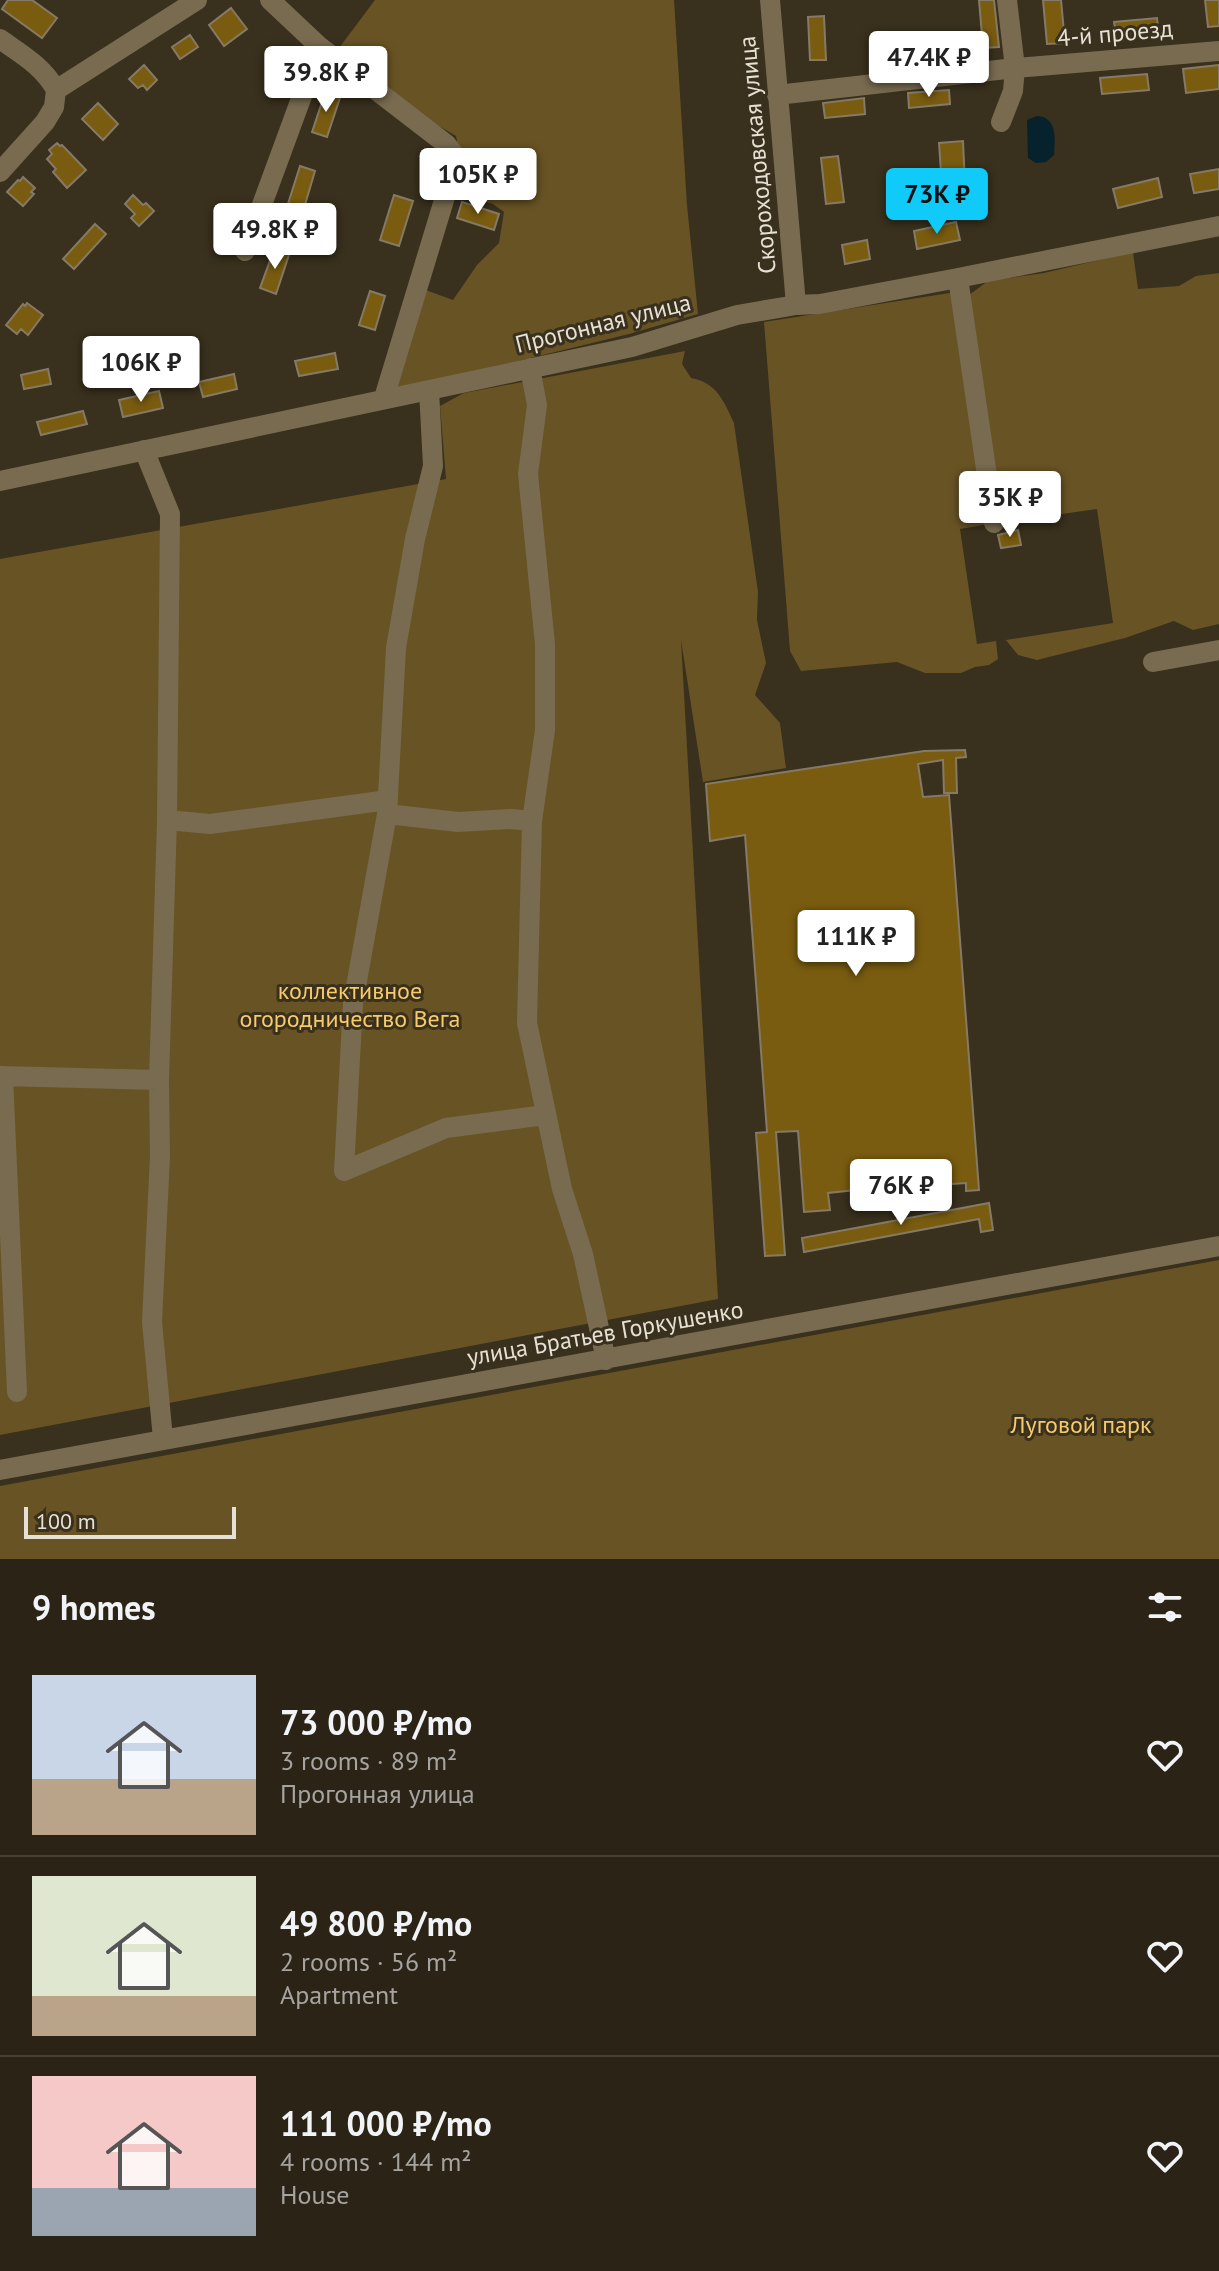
<!DOCTYPE html>
<html lang="en">
<head>
<meta charset="utf-8">
<style>
	body { margin:0; font-family:"PT Sans",sans-serif; background:#332c1f; color:#f1f3f6; height:100vh; display:flex; flex-direction:column; font-size:30px; white-space:nowrap }
	* { box-sizing:border-box; margin:0 }
	p { font-size:26px; color:#a6a4a1 }
	.icon { flex:none; width:44px; height:44px; fill:none; stroke:currentColor; stroke-width:2; stroke-linecap:round; stroke-linejoin:round }
	.map { position:relative; height:1559px; overflow:hidden }
	.side { display:flex; flex-direction:column; background:#2b2416; flex:1 }
	.side>* { flex:none }
	.scale { position:absolute; left:24px; bottom:20px; width:212px; box-sizing:border-box; padding-left:8px; border:4px solid #e7e1d5; border-top:0; font-size:22px; line-height:28px; white-space:nowrap; color:#e7e1d5; -webkit-text-stroke:6px #39301d; paint-order:stroke }
	.price { position:absolute; translate:-50% -68px; padding:0 18px; border-radius:8px; background:#fff; color:#222; font-size:26px; line-height:52px; filter:drop-shadow(0 2px 4px #0008) }
	.price::after { content:''; position:absolute; left:50%; top:48px; width:24px; height:18px; margin-left:-12px; background:inherit; clip-path:polygon(0 0,100% 0,50% 100%) }
	.price.active { background:#10cafa; color:#111 }
	ul { padding:0; list-style:none }
	li { display:flex; align-items:center; gap:24px; height:200px; padding:0 32px }
	li+li { border-top:2px solid #474135 }
	li span { display:grid; place-items:center; flex:none; width:224px; height:160px; border-radius:0px; color:#555 }
	li>.icon { margin-inline-start:auto }
	span .icon { width:96px; height:96px; fill:#fffc; stroke-width:1 }
	li b { font-size:34px }
	h2 { display:flex; justify-content:space-between; align-items:center; height:96px; padding:0 32px; font-size:34px }
	.map>svg:first-child { display:block }
	.green { fill:#685324 }
	.water { fill:#06222c }
	.building { fill:#7a5c10; stroke:#847a65; stroke-width:2 }
	.lines { fill:none; stroke-linecap:round; stroke-linejoin:round }
	.minor { stroke:#786b50; stroke-width:20 }
	.labels { text-anchor:middle; dominant-baseline:central; stroke-width:6; stroke-linejoin:round; paint-order:stroke }
	.street-label { font-size:24px; fill:#e7e1d5; stroke:#39301d }
	.park-label { font-size:24px; fill:#f7ca6a; stroke:#39301d }
</style>
</head>
<body>
<div class="map">
<svg width="1219" height="1559" viewBox="0 0 1219 1559">
	<rect width="100%" height="100%" fill="#39301d"/>
	<path class="green" d="M375,0h299l13,205 11,109 -69,20 -237,58 31,-103 30,11 24,-35 22,-22 5,-31 -11,-8 -40,-12 7,-35 -4,-21 -29,-17 -91,-67z
		M1133,252l5,37 41,-3 17,-10 23,-3v351l-26,6 -19,-9 -49,17 -88,22 -19,-5 -12,-15 107,-17 -16,-114 -99,14 -29,-228 19,-14 56,-8z
		M956,292l34,232 -30,5 17,115 19,-3 2,18 -9,6 -14,2 -14,6h-36l-28,-11 -96,9 -11,-20 -26,-329z
		M685,351l-3,13 9,14c25,4 33,23 43,45l24,169 -1,28 9,43 -11,32 25,28 6,45 -83,14 -22,-142 37,659 -718,136v-876l446,-80 -6,-73 24,-13z
		M1219,1260v299h-1219v-73z"/>
	<path class="water" d="M1037,116c21,1 18,24 17,39l-8,7 -10,1 -8,-5 -1,-38z"/>
	<path class="building" d="M8,0h24l25,18 -15,20 -40,-29z
		M979,0h15l5,47 -16,1z
		M1043,0h18l4,43 -18,1z
		M1205,0h14v26l-11,1z
		M231,8l16,21 -23,17 -15,-21z
		M824,16l2,44h-16l-2,-43z
		M1157,18l2,18 -42,5 -3,-19z
		M927,34l1,21 -41,3 -2,-21z
		M190,35l8,12 -18,12 -8,-12z
		M144,65l13,15 -10,10 -4,-5 -5,3 -9,-9z
		M1219,65v24l-33,4 -3,-24z
		M1147,74l2,16 -47,4 -2,-16z
		M326,90l15,5 -14,42 -15,-5z
		M949,90l1,14 -41,4 -1,-15z
		M864,98l1,16 -40,4 -2,-15z
		M98,103l20,21 -15,16 -21,-21z
		M963,141l2,45 -23,1 -3,-44z
		M57,143l3,3 2,-1 24,25 -19,18 -14,-16 3,-3 -9,-10 5,-5 -3,-4z
		M838,156l6,46 -18,2 -5,-46z
		M300,166l15,5 -13,44 -16,-5z
		M1219,169v20l-25,4 -4,-19z
		M23,177l12,11 -4,4 3,2 -11,12 -16,-14 11,-12 2,1z
		M1158,178l4,19 -44,11 -5,-19z
		M133,195l10,10 3,-2 8,8 -15,15 -8,-8 4,-4 -10,-10z
		M394,195l19,6 -14,45 -19,-6z
		M462,202l37,12 -5,16 -37,-12z
		M956,222l4,18 -43,9 -3,-18z
		M95,224l11,10 -32,35 -11,-10z
		M867,240l3,19 -25,5 -3,-19z
		M275,247l15,5 -14,42 -16,-6z
		M370,291l15,5 -10,34 -16,-5z
		M27,303l16,12 -15,20 -7,-6 -4,5 -11,-9 17,-21 2,2z
		M335,353l3,16 -39,7 -4,-15z
		M48,369l3,15 -27,5 -3,-14z
		M234,374l3,15 -34,8 -4,-15z
		M159,391l4,17 -40,9 -4,-17z
		M83,411l4,13 -46,11 -4,-13z
		M1018,530l3,15 -20,3 -3,-13z
		M965,750l1,7 -10,1 1,35h-13l-1,-33 -25,4 5,33 26,-2 30,395 -13,1v-8l-55,4 1,8 -55,5 -1,-10 -28,3 2,17 -26,2 -6,-81 -22,1 9,123 -20,1 -9,-123 11,-1 -22,-297 -35,6 -4,-57 218,-33z
		M989,1203l4,27 -12,2 -2,-13 -175,33 -2,-14z"/>
	<g class="lines">
		<path class="minor" d="M270,0l50,47 126,97 7,9 2,11 -71,234
			M770,0l26,305
			M0,39c21,15 43,27 56,51
			M56,90l141,-90
			M777,95l238,-27 204,-17
			M1001,122l12,-31 2,-23 -8,-68
			M0,172l45,-50 9,-15 2,-17
			M245,251l75,-204
			M958,278l36,245
			M530,368l7,37 -9,69 17,170v86l-13,91 -5,202 35,166 21,65 23,106
			M429,390l4,76 -18,73 -19,109 -9,166 -34,189 -9,168 102,-43 99,-13
			M144,450l26,64 -3,306 -8,260 1,76 -8,166 11,117
			M0,481l632,-134 105,-32 59,-10 24,-1 138,-26 261,-52
			M1153,662l66,-12
			M387,814l71,8 53,-3 21,2
			M167,820l43,4 178,-24
			M0,1076l159,4
			M3,1076l14,316
			M0,1470l1219,-224"/>
	</g>
	<g class="labels">
		<g class="street-label">
			<text transform="translate(1115 33) rotate(-5)">4-й проезд</text>
			<text transform="translate(757 155) rotate(-95)">Скороходовская улица</text>
			<text transform="translate(603 323) rotate(-14)">Прогонная улица</text>
			<text transform="translate(605 1333) rotate(-10)">улица Братьев Горкушенко</text>
		</g>
		<g class="park-label">
			<text x="350" y="990">коллективное<tspan x="350" dy="28">огородничество Вега</tspan></text>
			<text x="1081" y="1424">Луговой парк</text>
		</g>
	</g>
</svg>
<div class="scale">100 m</div>
<b class="price" style="left:929px;top:99px">47.4K ₽</b>
<b class="price" style="left:326px;top:114px">39.8K ₽</b>
<b class="price" style="left:478px;top:216px">105K ₽</b>
<b class="price active" style="left:937px;top:236px">73K ₽</b>
<b class="price" style="left:275px;top:271px">49.8K ₽</b>
<b class="price" style="left:141px;top:404px">106K ₽</b>
<b class="price" style="left:1010px;top:539px">35K ₽</b>
<b class="price" style="left:856px;top:978px">111K ₽</b>
<b class="price" style="left:901px;top:1227px">76K ₽</b>
</div>
<section class="side">
<h2>9 homes<svg class="icon" aria-label="filters" viewBox="0 0 24 24"><path d="M4 7h16M4 17h16"/><circle cx="9" cy="7" r="2"/><circle cx="15" cy="17" r="2"/></svg></h2>
<ul>
<li><span style="background:linear-gradient(#c9d6e8 65%,#b9a48a 0)"><svg class="icon" aria-label="home" viewBox="0 0 24 24"><path d="M3 11l9-7 9 7M6 9v11h12V9"/></svg></span><div><b>73 000 ₽/mo</b><p>3 rooms · 89 m²</p><p>Прогонная улица</p></div><svg class="icon" aria-label="heart" viewBox="0 0 24 24"><path d="M12 20l-8-8c-3-5 5-10 8-4 3-6 11-1 8 4z"/></svg></li>
<li><span style="background:linear-gradient(#dfe7d0 75%,#b9a48a 0)"><svg class="icon" aria-label="home" viewBox="0 0 24 24"><path d="M3 11l9-7 9 7M6 9v11h12V9"/></svg></span><div><b>49 800 ₽/mo</b><p>2 rooms · 56 m²</p><p>Apartment</p></div><svg class="icon" aria-label="heart" viewBox="0 0 24 24"><path d="M12 20l-8-8c-3-5 5-10 8-4 3-6 11-1 8 4z"/></svg></li>
<li><span style="background:linear-gradient(#f6c9c9 70%,#9aa5b1 0)"><svg class="icon" aria-label="home" viewBox="0 0 24 24"><path d="M3 11l9-7 9 7M6 9v11h12V9"/></svg></span><div><b>111 000 ₽/mo</b><p>4 rooms · 144 m²</p><p>House</p></div><svg class="icon" aria-label="heart" viewBox="0 0 24 24"><path d="M12 20l-8-8c-3-5 5-10 8-4 3-6 11-1 8 4z"/></svg></li>
</ul>
</section>
</body>
</html>
